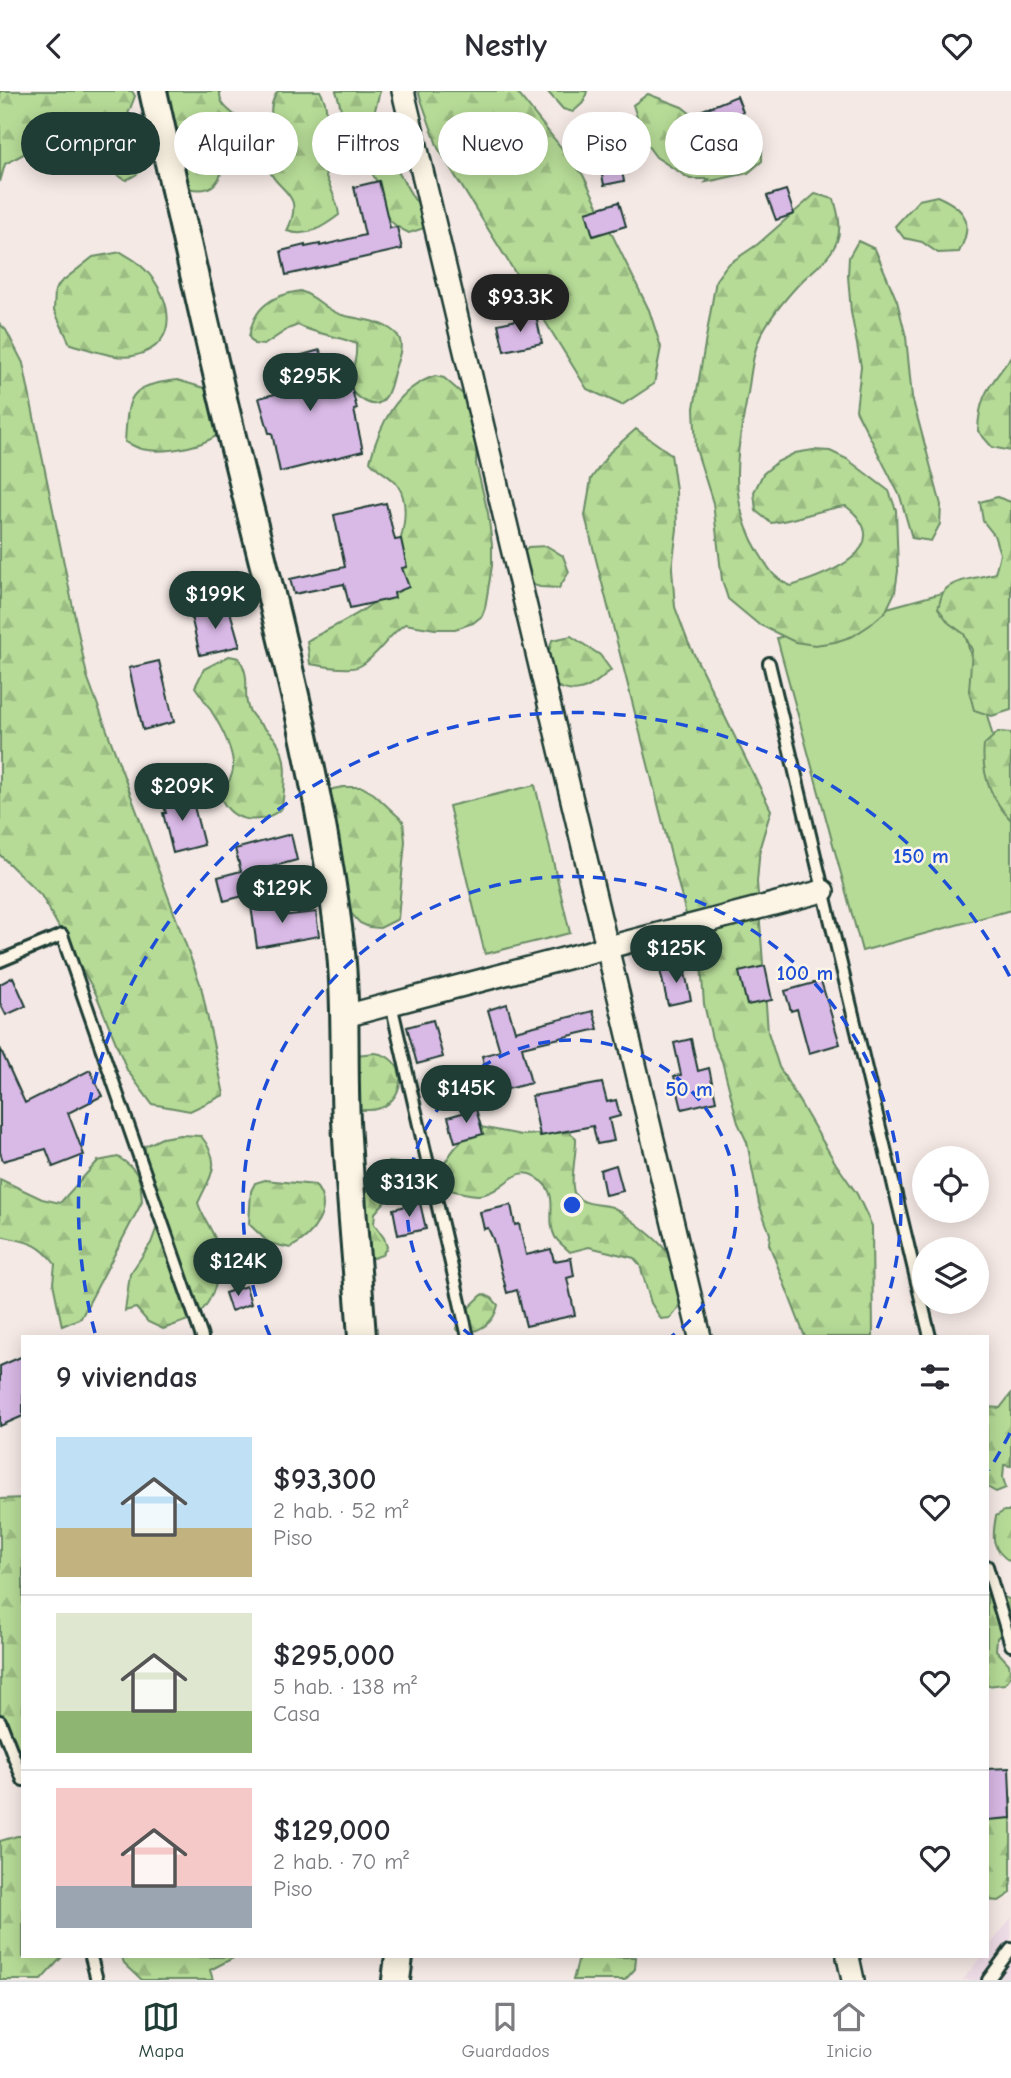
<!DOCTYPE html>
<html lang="es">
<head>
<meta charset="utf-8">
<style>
	body { margin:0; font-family:"Comic Neue",sans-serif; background:#f2f2f3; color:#2b2b33; height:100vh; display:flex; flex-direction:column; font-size:26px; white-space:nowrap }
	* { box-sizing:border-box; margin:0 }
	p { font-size:23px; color:#7c7c81 }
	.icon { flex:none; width:38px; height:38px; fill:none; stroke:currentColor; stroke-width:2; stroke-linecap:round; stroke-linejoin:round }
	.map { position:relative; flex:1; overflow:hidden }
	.drawer { position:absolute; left:21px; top:1244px; width:968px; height:623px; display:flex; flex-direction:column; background:#fff; border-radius:0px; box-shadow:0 4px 18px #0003 }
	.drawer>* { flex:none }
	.hud { position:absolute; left:21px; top:21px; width:970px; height:63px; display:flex; gap:14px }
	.tools { position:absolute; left:912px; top:1055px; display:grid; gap:14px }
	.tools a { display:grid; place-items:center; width:77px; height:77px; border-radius:50%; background:#fff; box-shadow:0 4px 18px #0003; font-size:35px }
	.price { position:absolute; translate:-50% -60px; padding:0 16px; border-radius:24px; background:#1f3d34; color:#fff; font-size:23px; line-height:46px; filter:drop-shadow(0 2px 4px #0008) }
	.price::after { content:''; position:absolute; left:50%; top:42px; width:21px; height:16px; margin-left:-10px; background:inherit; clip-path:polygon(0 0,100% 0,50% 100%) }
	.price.current { background:#222; color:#fff }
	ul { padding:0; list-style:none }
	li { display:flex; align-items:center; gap:21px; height:175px; padding:0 35px }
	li+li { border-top:2px solid #e1e1e2 }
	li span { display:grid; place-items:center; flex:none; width:196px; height:140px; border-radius:0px; color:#555 }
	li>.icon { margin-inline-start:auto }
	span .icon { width:84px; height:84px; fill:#fffc; stroke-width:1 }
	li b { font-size:30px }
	h2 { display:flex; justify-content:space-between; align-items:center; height:84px; padding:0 35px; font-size:30px }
	.pill { padding:0 24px; border-radius:32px; background:#fff; box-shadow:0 4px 18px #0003; font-size:24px; line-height:63px }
	.pill.current { background:#1f3d34; color:#fff }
	header { display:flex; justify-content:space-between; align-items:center; height:91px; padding:0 35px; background:#fff; font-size:32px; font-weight:600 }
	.tabs { display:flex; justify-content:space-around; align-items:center; height:98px; border-top:2px solid #e1e1e2; background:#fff; font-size:19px; color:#7c7c81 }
	.tabs a { display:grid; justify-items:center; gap:4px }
	.tabs .current { color:#1f3d34 }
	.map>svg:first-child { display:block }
	.built { fill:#eddbe5 }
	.grass { fill:#b6db97; stroke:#6a8c66; stroke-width:2 }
	.forest { fill:url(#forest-firs); stroke:#6a8c66; stroke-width:2 }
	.building { fill:#d9b9e6; stroke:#1f3d34; stroke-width:2 }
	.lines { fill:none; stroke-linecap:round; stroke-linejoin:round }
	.service-casing { stroke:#1f3d34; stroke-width:16 }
	.minor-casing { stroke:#1f3d34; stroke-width:26 }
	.tertiary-casing { stroke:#1f3d34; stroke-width:32 }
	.service { stroke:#fcf5e5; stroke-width:10 }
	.minor { stroke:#fcf5e5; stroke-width:21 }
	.tertiary { stroke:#fcf5e5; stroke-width:26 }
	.ring { fill:none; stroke:#1d4ed8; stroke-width:3.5; stroke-dasharray:12 9 }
	.centre { fill:#1d4ed8; stroke:#fcf5e5; stroke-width:3.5 }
	.ring-label { font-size:21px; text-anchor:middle; font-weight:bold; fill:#1d4ed8; stroke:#fcf5e5; stroke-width:5; stroke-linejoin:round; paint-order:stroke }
</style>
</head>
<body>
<header><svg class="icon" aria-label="back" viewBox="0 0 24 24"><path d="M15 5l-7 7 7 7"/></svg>Nestly<svg class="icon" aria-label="heart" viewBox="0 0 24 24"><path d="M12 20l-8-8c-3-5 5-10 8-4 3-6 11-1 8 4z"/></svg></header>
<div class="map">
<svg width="1011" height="1889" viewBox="0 0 1011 1889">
	<defs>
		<pattern id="forest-firs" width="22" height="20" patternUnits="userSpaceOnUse" patternTransform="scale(1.75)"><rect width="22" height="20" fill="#b6db97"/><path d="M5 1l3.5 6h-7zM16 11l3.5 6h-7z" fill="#9cbd83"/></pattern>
	</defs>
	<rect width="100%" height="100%" fill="#f5e9e5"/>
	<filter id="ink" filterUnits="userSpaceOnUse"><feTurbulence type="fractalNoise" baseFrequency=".0143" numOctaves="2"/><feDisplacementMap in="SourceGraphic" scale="14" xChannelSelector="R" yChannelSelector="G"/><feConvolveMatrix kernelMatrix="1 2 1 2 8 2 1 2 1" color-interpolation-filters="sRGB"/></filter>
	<g filter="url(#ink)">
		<path class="built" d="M1011,1827v53l-6,9h-42l18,-23h6v-8z"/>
		<path class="grass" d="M953,499l58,213v107l-149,41 -85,-313z
			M535,694l35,148 -85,21 -36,-148z"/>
		<path class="forest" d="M0,0h132l3,5 -7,18 -18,13 -38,13 -19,-2 -48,26 -5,18z
			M156,0h64c-1,19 16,20 23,35 -4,6 -9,12 -12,20 -9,21 -8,51 -43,42l-12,-26 7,-24 -4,-9 -18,-3z
			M278,0h42c16,27 -3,44 2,71 3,19 15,34 17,53 -16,12 -32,23 -52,16 20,-42 -12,-37 -20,-67 -2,-8 3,-13 5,-20 3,-19 -7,-36 6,-53z
			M336,0h44l-9,34 43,74 14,12 -1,16 -18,6c-40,-18 -19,-36 -38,-61 -8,-10 -23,-9 -29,-23 -5,-11 0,-25 -1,-37 0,-7 -3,-14 -5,-21z
			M418,0h98l67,84 66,135 12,37 -7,37 -32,21 -35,-16 -149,-241z
			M547,0h40l-3,11 -11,10 -10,-3z
			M648,3l34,13 14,11 38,1 18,6 10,16v20l-14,12 -42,9 3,-3h-19l-34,-22 -11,-15 -12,-37z
			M129,29l17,4 11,12c-4,25 -8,33 -31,44l-23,-13 10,-38z
			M815,103l19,5c4,14 8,28 3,42 -7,18 -22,27 -35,40 -12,12 -31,35 -39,50 -10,18 -12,42 -15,62 -11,59 -22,105 11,160 11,17 13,24 32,33 35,-11 109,-37 55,-80 -26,3 -50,14 -75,17l-15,-12 -2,-19 9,-18 14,-12 18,-9 18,-3 17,1 17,8 42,32 7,19 2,61 -3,21 -9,19 -16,14 -17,11 -18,6 -20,3 -20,-3 -37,-18 -30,-25 -6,-19 -9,-77 -17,-54 -2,-41 22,-128 11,-15 31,-21z
			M937,105c30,13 37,27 22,56l-21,1 -16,-11 -18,-4 -9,-12 24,-26z
			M858,150l17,8 22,52 9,36 6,60 29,108 -1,19 -9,17 -19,-3 -12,-42 -44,-86 5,-44 -10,-54 -3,-36 1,-19z
			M121,161c6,4 13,7 18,12 31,26 47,81 -6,92 -16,4 -47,-8 -63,-12l-16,-34 1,-19 5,-8 33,-26z
			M300,200c17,5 26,20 42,24 17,5 44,5 56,21 7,10 -1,25 -4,36 -3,13 -8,40 -28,30 -9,-4 -18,-14 -25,-21l9,-4c4,-11 7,-20 6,-33 -19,-9 -39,-9 -58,-19l-10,4 -24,16 -10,-1 -5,-7c4,-30 24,-42 51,-46z
			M0,233l6,6 17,33 64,313 114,310 23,109 -34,16 -38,-7 -25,-34 -31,-76 -55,-99 -41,-40z
			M1011,266v94l-19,-4 -14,-16c1,-37 12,-45 33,-74z
			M435,285l9,2 22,19 11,38 -1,29 12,49 4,32v21l-7,42 -3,8 -9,7 -18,6h-20l-30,-5c-17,11 -27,32 -45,42 -9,5 -39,0 -50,-2l-3,-23c20,-12 66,-31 77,-50 10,-18 13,-38 18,-57 3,-14 5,-35 -4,-48 -7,-11 -20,-14 -28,-25 10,-37 26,-72 65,-85z
			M177,289l31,9 15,41c-16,17 -59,24 -82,19 -5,-2 -11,-5 -16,-7 3,-46 2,-56 52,-62z
			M636,338l35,25 5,36 1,39 -5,39 3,39 13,35 83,168 -11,37 -3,35 11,150 11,35 57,97 21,30 15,32 1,111h-68l-36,-93 1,-10 -11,-30 -12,-62 -9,-19 -16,-62 -10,-22 -8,-35 -3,-40 -9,-26 -107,-422 6,-37 19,-27z
			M997,406l14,5v208l-19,6 -18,-6 -5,-19 3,-41 -8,-16 -15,-11 -11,-15c2,-5 3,-13 6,-17 9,-12 37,-13 51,-18l5,-19 -6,-19 -11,-14 -3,-19z
			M547,455l16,10 6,16 -10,16 -19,-1 -32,-11 20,-29z
			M571,545l29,19 11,15c-26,23 -39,29 -69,7l10,-37z
			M229,565l10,2c14,24 2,33 10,52 6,12 18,19 26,29 15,19 9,47 7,69 -19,17 -48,16 -60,-8 1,-12 10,-20 11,-31 2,-24 -24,-63 -38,-82l9,-18z
			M998,641l13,1v87c-20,-21 -30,-47 -27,-75z
			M343,696h19l12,7 29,27 2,20 -7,78 -18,9 -11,-1 -9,-4 -15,-16 -21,-112 9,-6z
			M375,962c30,4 33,38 10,53 -9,5 -19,4 -28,4l-1,-55z
			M481,1036l40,8 48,-3 7,6c1,14 -8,49 0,58 8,9 25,8 36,11 8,3 15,10 22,15 25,19 40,30 45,63 2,15 3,22 -9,33l-9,1 -10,-16 -11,-38 -6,-7 -45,-11 -19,5c-5,-5 -12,-10 -15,-15 -9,-17 3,-37 -10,-52 -28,-31 -39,9 -66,10 -12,0 -26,-5 -38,-7l-4,-9c9,-22 22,-41 44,-52z
			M180,1044l21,1c22,28 10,38 -3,67 5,16 16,28 20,44 7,21 -6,59 -24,70 -9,5 -21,8 -31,12l-15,-7 -12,-14 -11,3 5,-37 21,-31 7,-19 -12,-57 -1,-21 17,-8z
			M118,1066c21,13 23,21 24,45l-61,116 -19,8 -9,-43 2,-19c-17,-23 -29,-22 -55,-28v-57l42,20 18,4 38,-42z
			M388,1071l10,1 5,9 -8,18 -20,23 -1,11 10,14 3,9 -5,8 -9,3 -6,-6 -5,-67 7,-17z
			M265,1089l50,5c20,24 -2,51 -25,63l-21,-5 -20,-19 2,-33 4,-8z
			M483,1203l9,4 6,7c-4,18 -16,25 -34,29l-8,-5 7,-16z
			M1011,1303v72l-7,-1 -1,13 3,10 -10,4 -9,-5v-80l13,1z
			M23,1407v282l-16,-20 -7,-26v-235z
			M1004,1420h7v51c-20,-12 -19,-25 -15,-46z
			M987,1499l24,10v23l-14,15 -1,12 13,14 2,12 -6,8 -18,2z
			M1011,1708v94l-12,8 -12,-1v-81l10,-3z
			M17,1745h6v121h39l-21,23h-41v-139z
			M122,1866h113l-25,13 3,10h-71l-18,-17z
			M579,1866h57l-1,12 -10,11h-52z"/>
		<path class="building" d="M737,5l6,16 -42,17 -6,-16z
			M616,54l8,36 -20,4 -7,-35z
			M379,90l11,47 7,-1 5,22 -116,26 -5,-24 24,-6v2l15,-3v2l45,-11 -11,-48z
			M786,99l8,24 -18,6 -9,-24z
			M619,111l7,24 -33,10 -7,-24z
			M536,225l6,27 -38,8 -6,-27z
			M320,259l7,29 21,-5 9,35 -3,1 9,41 -83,21 -8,-39h-3l-10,-35 20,-5 -9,-29z
			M386,412l9,37 6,-1 6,28 -5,1 7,19 -15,6 1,5 -45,10 -6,-24 -50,10 -4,-15 55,-12 -11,-52z
			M229,517l11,38 -40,9 -9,-39z
			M159,570l15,61 -31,8 -14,-62z
			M190,700l14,54 -31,8 -10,-40h3l-4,-14z
			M291,743l6,26 -55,15 5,20 -23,6 -6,-24 23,-6 -6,-22z
			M279,811l2,14 35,-4 3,24 -62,11 -6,-41z
			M683,873l8,36 -23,5 -8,-35z
			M765,875l7,34 -25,5 -8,-33z
			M13,886l13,29 -20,9 -6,-12v-19z
			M821,890l19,63 -31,9 -12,-44 -6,2 -6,-20z
			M507,913l8,27 78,-20 5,18 -76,18 9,36 -39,10 -10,-37 18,-5 -12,-41z
			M433,929l10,37 -26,7 -10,-37z
			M691,948l7,32 11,-3 7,33 -34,8 -8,-33 7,-1 -7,-32z
			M0,957l25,55 65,-33 12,26 -34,17 16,42 -31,12 -7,-18 -43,12 -3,-9z
			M602,992l5,19 9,-2 4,16 -11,3 5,22 -17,3 -4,-18 -53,10 -8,-40z
			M476,1018l7,25 -28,8 -7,-25z
			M616,1074l7,26 -18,4 -5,-25z
			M420,1112l6,26 -28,6 -5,-26z
			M511,1114l4,20 4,-1 7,31 25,-6 3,12 17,-3 3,18 -7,2 8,37 -49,11 -9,-36 -10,3 -14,-54 -5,-11 -4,1 -4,-17z
			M246,1195l5,18 -20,7 -6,-18z
			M23,1265v60l-23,10v-60z
			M1009,1677l2,50 -24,2v-51z"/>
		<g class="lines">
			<g class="service-casing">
				<path id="service" d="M769,572l161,674
					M0,870l62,-26 140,402
					M391,913l77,333
					M987,1475l24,79
					M0,1630l23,59
					M91,1866l6,23
					M988,1889l23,-31"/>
			</g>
			<g class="minor-casing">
				<path id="minor" d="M403,0l297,1246
					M345,925l478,-125
					M848,1866l5,23"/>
			</g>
			<g class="tertiary-casing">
				<path id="tertiary" d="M153,0c29,131 58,261 90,391 38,152 78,305 97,461 7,59 3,119 6,178 4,72 11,144 16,216
					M396,1889l3,-23"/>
			</g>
			<use href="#service" class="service"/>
			<use href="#minor" class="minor"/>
			<use href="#tertiary" class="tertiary"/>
		</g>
	</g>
	<g class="ring">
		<path d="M473 1246A165 165 0 1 1 671 1246"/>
		<path d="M270 1245A329 329 0 1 1 874 1245"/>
		<path d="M1010 1342A494 494 0 0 1 989 1379M95 1242A494 494 0 0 1 1010 886"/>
	</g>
	<circle cx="572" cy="1114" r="10" class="centre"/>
	<g class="ring-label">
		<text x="921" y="772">150 m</text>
		<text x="805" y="889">100 m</text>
		<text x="689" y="1005">50 m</text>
	</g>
</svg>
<div class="tools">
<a><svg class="icon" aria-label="locate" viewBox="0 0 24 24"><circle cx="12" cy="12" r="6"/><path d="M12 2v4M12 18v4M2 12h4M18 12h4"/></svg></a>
<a><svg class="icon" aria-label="layers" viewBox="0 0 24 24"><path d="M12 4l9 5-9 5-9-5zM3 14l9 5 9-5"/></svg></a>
</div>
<b class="price current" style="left:520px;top:243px">$93.3K</b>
<b class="price" style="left:310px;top:322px">$295K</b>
<b class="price" style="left:215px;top:540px">$199K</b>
<b class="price" style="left:182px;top:732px">$209K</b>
<b class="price" style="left:282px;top:834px">$129K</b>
<b class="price" style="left:676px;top:894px">$125K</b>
<b class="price" style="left:466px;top:1034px">$145K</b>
<b class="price" style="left:409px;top:1128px">$313K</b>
<b class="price" style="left:238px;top:1207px">$124K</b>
<div class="hud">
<a class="pill current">Comprar</a>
<a class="pill">Alquilar</a>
<a class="pill">Filtros</a>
<a class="pill">Nuevo</a>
<a class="pill">Piso</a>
<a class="pill">Casa</a>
</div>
<section class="drawer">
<h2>9 viviendas<svg class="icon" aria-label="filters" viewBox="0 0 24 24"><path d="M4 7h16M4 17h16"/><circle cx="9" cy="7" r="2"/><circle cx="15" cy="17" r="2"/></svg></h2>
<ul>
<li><span style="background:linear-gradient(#bfe0f5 65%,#c2b280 0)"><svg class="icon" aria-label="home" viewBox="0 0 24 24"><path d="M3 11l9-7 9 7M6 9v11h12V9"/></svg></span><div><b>$93,300</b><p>2 hab. · 52 m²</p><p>Piso</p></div><svg class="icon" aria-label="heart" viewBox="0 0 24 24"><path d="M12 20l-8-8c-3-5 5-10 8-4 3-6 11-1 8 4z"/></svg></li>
<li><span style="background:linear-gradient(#dfe7d0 70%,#8fb573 0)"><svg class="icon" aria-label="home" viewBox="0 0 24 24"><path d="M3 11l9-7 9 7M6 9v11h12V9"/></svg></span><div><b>$295,000</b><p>5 hab. · 138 m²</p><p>Casa</p></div><svg class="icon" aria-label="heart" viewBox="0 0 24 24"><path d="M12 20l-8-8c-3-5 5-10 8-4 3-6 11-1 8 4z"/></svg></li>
<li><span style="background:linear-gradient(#f6c9c9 70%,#9aa5b1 0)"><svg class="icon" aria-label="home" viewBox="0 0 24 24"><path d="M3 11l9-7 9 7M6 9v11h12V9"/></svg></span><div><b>$129,000</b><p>2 hab. · 70 m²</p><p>Piso</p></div><svg class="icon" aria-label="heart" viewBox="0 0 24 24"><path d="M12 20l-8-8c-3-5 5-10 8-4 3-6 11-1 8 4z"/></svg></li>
</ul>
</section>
</div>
<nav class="tabs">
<a class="current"><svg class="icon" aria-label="map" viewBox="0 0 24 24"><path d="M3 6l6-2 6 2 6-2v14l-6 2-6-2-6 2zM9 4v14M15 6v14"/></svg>Mapa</a>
<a><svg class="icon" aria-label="saved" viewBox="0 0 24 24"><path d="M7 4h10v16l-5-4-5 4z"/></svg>Guardados</a>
<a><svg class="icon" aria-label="home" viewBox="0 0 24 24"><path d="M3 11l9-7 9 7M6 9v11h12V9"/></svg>Inicio</a>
</nav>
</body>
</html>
